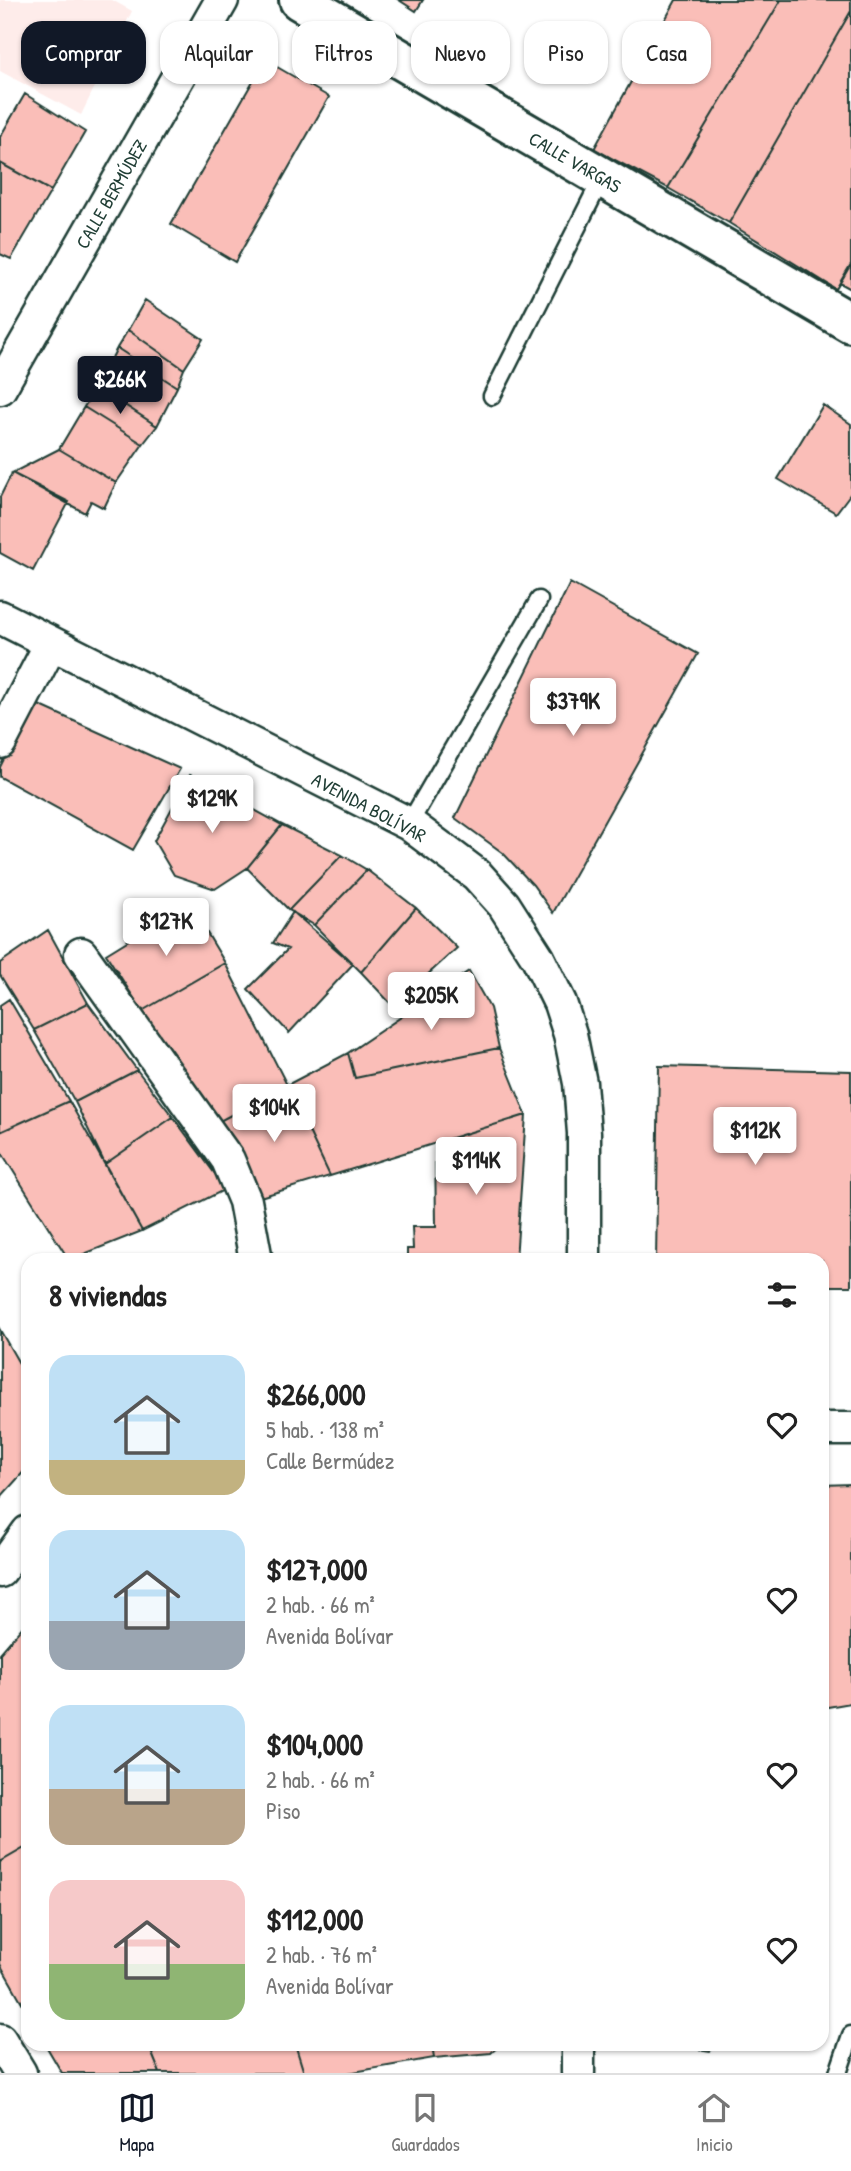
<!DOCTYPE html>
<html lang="es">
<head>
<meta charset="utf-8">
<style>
	body { margin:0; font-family:"Patrick Hand",sans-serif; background:#f2f2f2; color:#222; height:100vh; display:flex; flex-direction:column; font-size:26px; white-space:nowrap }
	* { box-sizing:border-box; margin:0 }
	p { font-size:23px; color:#767676 }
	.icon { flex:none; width:38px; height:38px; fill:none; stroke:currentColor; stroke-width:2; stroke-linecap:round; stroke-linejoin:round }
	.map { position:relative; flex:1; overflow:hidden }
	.drawer { position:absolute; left:21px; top:1253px; width:808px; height:798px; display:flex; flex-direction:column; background:#fff; border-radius:21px; box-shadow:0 2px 5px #0004 }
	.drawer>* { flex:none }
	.guide { position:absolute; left:21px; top:21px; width:810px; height:63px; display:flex; gap:14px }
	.price { position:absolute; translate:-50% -60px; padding:0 16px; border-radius:7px; background:#fff; color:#222; font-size:23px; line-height:46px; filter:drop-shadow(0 2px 4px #0008) }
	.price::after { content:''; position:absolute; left:50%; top:42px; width:21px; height:16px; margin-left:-10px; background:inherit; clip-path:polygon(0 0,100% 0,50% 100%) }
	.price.current { background:#111827; color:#fff }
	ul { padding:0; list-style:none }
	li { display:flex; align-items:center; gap:21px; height:175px; padding:0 28px }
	li span { display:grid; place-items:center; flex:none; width:196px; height:140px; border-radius:21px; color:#555 }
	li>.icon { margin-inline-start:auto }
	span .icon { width:84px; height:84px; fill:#fffc; stroke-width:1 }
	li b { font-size:30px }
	h2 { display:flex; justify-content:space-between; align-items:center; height:84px; padding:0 28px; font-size:30px }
	.chip { padding:0 24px; border-radius:21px; background:#fff; box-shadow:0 2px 5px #0004; font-size:24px; line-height:63px }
	.chip.current { background:#111827; color:#fff }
	.tabs { display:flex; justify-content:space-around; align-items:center; height:98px; border-top:2px solid #e0e0e0; background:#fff; font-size:19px; color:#767676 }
	.tabs a { display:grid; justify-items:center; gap:4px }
	.tabs .current { color:#111827 }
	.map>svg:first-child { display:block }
	.built { fill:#feecea }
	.building { fill:#fabeb8; stroke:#1f3d34; stroke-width:2 }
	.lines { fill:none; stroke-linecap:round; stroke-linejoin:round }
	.service-casing { stroke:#1f3d34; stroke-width:21 }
	.minor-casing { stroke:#1f3d34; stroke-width:37 }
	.tertiary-casing { stroke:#1f3d34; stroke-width:44 }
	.service { stroke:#fff; stroke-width:16 }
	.minor { stroke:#fff; stroke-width:32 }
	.tertiary { stroke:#fff; stroke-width:38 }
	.labels { text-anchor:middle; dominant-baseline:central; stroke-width:7; stroke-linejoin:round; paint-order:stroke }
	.street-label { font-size:19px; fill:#1f3d34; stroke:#fff }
</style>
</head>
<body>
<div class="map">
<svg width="851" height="2073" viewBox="0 0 851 2073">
	<rect width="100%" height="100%" fill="#fff"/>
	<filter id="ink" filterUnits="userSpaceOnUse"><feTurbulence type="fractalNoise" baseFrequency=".0143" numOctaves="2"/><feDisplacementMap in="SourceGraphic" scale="14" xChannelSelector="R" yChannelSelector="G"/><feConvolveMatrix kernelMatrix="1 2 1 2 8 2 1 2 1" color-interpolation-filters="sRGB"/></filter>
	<g filter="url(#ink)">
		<path class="built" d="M0,0h112l20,11 -51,104 -81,-44z"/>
		<path class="building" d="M399,0h24l-7,11z
			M676,0h105l-113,188 -74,-39z
			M781,0h70v11l-122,212 -61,-35z
			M851,11v253l-15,25 -107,-66z
			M265,60l64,37 -94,165 -64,-38z
			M25,94l60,38 -34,59 -51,-28v-26z
			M0,163l51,28 -40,68 -11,-5z
			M851,264v25l-11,-6z
			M145,300l58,39 -19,30 -56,-39z
			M128,330l56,39 -7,18 -60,-39z
			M117,348l60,39 -20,39 -60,-39z
			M97,387l60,39 -14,18 -59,-37z
			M823,405l28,19v69l-15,20 -58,-34z
			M84,407l59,37 -27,39 -57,-34z
			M59,449l57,34 -12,25 -13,-7 -6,12 -73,-40z
			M12,473l57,29 -36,69 -33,-18v-56z
			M570,583l128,71 -145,259 -20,-28 -30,-32 -48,-35z
			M32,702l148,67 -47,81 -133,-73v-10z
			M190,775l92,50 -35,43 -32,21 -41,-14 -20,-34z
			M282,825l60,30 -53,55 -42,-42z
			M342,855l25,15 -53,55 -25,-15z
			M367,870l49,38 -55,64 -47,-47z
			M189,903l36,60 -83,48 -36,-57z
			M416,908l41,40 -64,58 -32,-34z
			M293,912l60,52 -64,69 -41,-44 40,-40 -15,-6z
			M48,930l40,73 -54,27 -34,-55v-12z
			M225,963l62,122 -71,38 -74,-112z
			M469,971l21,37 9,40 -144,30 -7,-25z
			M9,999l60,102 -69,31v-127z
			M88,1003l49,67 -62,32 -41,-72z
			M499,1048l27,67 -196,61 -43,-91 61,-32 7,25z
			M659,1066l192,5v215h-29v-26h-166z
			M137,1070l36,47 -68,47 -30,-62z
			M287,1085l43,91 -70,21 -44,-74z
			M69,1101l73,130 -73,29 -69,-110v-18z
			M526,1115l-10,145h-109v-11h6l-1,-22h24l-1,-84z
			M173,1117l53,72 -84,42 -37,-67z
			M0,1330l28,49v88l-28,31z
			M851,1484v219l-29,5v-223z
			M24,1625l4,3v218l-28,16v-209z
			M28,1846v167l-28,-49v-102z
			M45,2044h103l12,29h-98z
			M148,2044h147l9,29h-144z
			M295,2044h137l2,14 -86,15h-44z
			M432,2044h69l-10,9 -57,5z
			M668,2044h50l-8,7z"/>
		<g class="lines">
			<g class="service-casing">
				<path id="service" d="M492,396l110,-218
					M409,824l130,-224
					M838,2073l13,-38"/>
			</g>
			<g class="minor-casing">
				<path id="minor" d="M0,388l222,-388
					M0,617l409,207 68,51 27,30 34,53 22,45 10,31 10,49 4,50v127
					M0,742l51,-98
					M81,954l147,206 17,41 11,59
					M822,1429h29
					M0,1571l28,-39
					M0,2040l20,33
					M578,2073v-29"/>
			</g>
			<g class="tertiary-casing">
				<path id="tertiary" d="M299,0l552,323"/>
			</g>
			<use href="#service" class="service"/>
			<use href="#minor" class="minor"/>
			<use href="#tertiary" class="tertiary"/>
		</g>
	</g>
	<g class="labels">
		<g class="street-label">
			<text transform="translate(575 162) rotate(30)">CALLE VARGAS</text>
			<text transform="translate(111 194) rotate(-60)">CALLE BERMÚDEZ</text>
			<text transform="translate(369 807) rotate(28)">AVENIDA BOLÍVAR</text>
		</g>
	</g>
</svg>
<b class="price current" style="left:120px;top:416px">$266K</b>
<b class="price" style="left:573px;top:738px">$379K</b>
<b class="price" style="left:212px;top:835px">$129K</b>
<b class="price" style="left:166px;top:958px">$127K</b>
<b class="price" style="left:431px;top:1032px">$205K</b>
<b class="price" style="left:274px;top:1144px">$104K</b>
<b class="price" style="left:755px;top:1167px">$112K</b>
<b class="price" style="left:476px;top:1197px">$114K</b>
<div class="guide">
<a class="chip current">Comprar</a>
<a class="chip">Alquilar</a>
<a class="chip">Filtros</a>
<a class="chip">Nuevo</a>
<a class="chip">Piso</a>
<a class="chip">Casa</a>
</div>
<section class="drawer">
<h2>8 viviendas<svg class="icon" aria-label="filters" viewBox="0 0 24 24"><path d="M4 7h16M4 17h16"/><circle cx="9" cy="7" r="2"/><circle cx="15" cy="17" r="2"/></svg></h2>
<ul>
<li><span style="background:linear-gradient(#bfe0f5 75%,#c2b280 0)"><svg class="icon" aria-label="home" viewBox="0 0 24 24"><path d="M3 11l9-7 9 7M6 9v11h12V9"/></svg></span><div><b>$266,000</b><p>5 hab. · 138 m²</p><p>Calle Bermúdez</p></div><svg class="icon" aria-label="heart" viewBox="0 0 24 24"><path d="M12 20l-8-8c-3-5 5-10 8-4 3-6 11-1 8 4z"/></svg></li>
<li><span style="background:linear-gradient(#bfe0f5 65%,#9aa5b1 0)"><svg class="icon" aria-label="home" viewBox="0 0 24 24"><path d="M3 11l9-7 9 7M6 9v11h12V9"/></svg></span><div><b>$127,000</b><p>2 hab. · 66 m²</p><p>Avenida Bolívar</p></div><svg class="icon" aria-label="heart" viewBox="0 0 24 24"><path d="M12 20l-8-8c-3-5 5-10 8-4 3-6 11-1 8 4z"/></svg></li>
<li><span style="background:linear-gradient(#bfe0f5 60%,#b9a48a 0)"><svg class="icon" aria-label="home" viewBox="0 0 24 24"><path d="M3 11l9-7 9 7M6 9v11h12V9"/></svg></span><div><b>$104,000</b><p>2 hab. · 66 m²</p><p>Piso</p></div><svg class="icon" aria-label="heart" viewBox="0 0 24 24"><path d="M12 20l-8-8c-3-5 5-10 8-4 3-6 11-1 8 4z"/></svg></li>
<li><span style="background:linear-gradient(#f6c9c9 60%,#8fb573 0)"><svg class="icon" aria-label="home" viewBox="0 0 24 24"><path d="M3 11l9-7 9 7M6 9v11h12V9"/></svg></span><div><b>$112,000</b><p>2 hab. · 76 m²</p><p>Avenida Bolívar</p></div><svg class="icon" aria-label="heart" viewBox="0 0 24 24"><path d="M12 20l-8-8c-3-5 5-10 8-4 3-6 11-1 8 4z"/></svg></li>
</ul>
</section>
</div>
<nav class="tabs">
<a class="current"><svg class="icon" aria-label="map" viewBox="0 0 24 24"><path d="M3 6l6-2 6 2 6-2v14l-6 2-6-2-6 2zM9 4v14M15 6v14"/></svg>Mapa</a>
<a><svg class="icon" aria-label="saved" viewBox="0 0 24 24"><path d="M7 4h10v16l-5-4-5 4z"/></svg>Guardados</a>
<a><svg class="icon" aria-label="home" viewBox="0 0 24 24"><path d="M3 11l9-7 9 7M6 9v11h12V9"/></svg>Inicio</a>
</nav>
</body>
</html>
